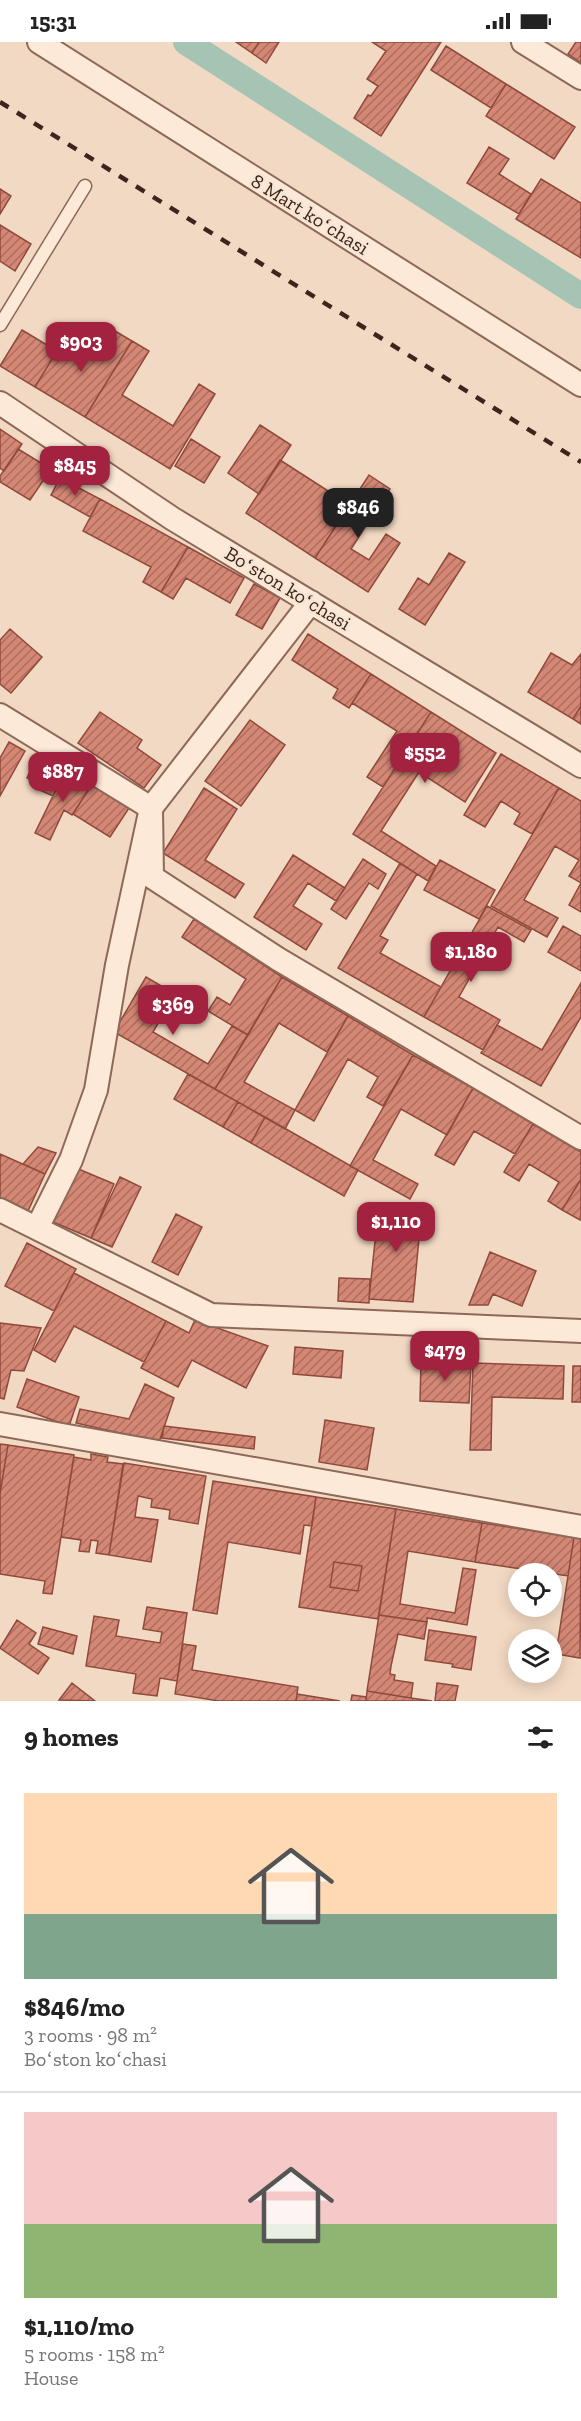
<!DOCTYPE html>
<html lang="en">
<head>
<meta charset="utf-8">
<style>
	body { margin:0; font-family:"Zilla Slab",serif; background:#f6f6f6; color:#222; height:100vh; display:flex; flex-direction:column; font-size:22px; white-space:nowrap }
	* { box-sizing:border-box; margin:0 }
	p { font-size:20px; color:#767676 }
	.icon { flex:none; width:33px; height:33px; fill:none; stroke:currentColor; stroke-width:2; stroke-linecap:round; stroke-linejoin:round }
	.map { position:relative; height:1659px; overflow:hidden }
	.sheet { display:flex; flex-direction:column; background:#fff; flex:1 }
	.sheet>* { flex:none }
	.tools { position:absolute; left:508px; top:1521px; display:grid; gap:12px }
	.tools a { display:grid; place-items:center; width:54px; height:54px; border-radius:50%; background:#fff; box-shadow:0 3px 15px #0003; font-size:30px }
	.price { position:absolute; translate:-50% -51px; padding:0 14px; border-radius:12px; background:#a32240; color:#fff; font-size:20px; line-height:39px; filter:drop-shadow(0 2px 3px #0008) }
	.price::after { content:''; position:absolute; left:50%; top:36px; width:18px; height:14px; margin-left:-9px; background:inherit; clip-path:polygon(0 0,100% 0,50% 100%) }
	.price.selected { background:#222; color:#fff }
	ul { padding:0; list-style:none }
	li { display:grid; align-content:center; gap:12px; height:318px; padding:0 24px }
	li+li { border-top:2px solid #e0e0e0 }
	li span { display:grid; place-items:center; height:186px; border-radius:0px; color:#555 }
	li>.icon { margin-inline-start:auto }
	span .icon { width:108px; height:108px; fill:#fffc; stroke-width:1 }
	li b { font-size:26px }
	h2 { display:flex; justify-content:space-between; align-items:center; height:72px; padding:0 24px; font-size:26px }
	.status { display:flex; justify-content:space-between; align-items:center; height:42px; padding:0 30px; background:#fff; direction:ltr }
	.status svg { height:16px; fill:currentColor }
	.map>svg:first-child { display:block }
	.lines { fill:none; stroke-linecap:round; stroke-linejoin:round }
	.canal { stroke:#a5c4b4; stroke-width:26 }
	.building { fill:url(#building-hatch); stroke:#904a3b; stroke-width:1.5; fill-rule:evenodd }
	.service-casing { stroke:#8e6858; stroke-width:15 }
	.minor-casing { stroke:#8e6858; stroke-width:26 }
	.service { stroke:#fce9d7; stroke-width:12 }
	.minor { stroke:#fce9d7; stroke-width:22 }
	.rail { stroke:#3d251d; stroke-width:4.5; stroke-dasharray:10 10; stroke-linecap:butt }
	.labels { text-anchor:middle; dominant-baseline:central; stroke-width:5; stroke-linejoin:round; paint-order:stroke }
	.street-label { font-size:20px; fill:#3d251d; stroke:#f9e5d3 }
</style>
</head>
<body>
<div class="status"><b>15:31</b><svg viewBox="0 0 49 12"><path d="M0 12V9h3v3zM5 12V6h3v6zM10 12V3h3v9zM15 12V0h3v12zM26 1h20v11H26zM47 4h2v5h-2z"/></svg></div>
<div class="map">
<svg width="581" height="1659" viewBox="0 0 581 1659">
	<defs>
		<pattern id="building-hatch" width="6" height="6" patternUnits="userSpaceOnUse" patternTransform="scale(1.5)"><rect width="6" height="6" fill="#d48775"/><path d="M-1 1l2-2M0 6l6-6M5 7l2-2" fill="none" stroke="#ad6e5f"/></pattern>
	</defs>
	<rect width="100%" height="100%" fill="#f2d9c3"/>
	<g class="lines">
		<path class="canal" d="M186,0l395,254"/>
	</g>
	<path class="building" d="M236,0h23l-7,11z
		M259,0h20l-13,21 -14,-10z
		M372,0h69l-60,94 -27,-18 14,-23 3,1 7,-10 -11,-7 19,-28z
		M576,0h5v21l-13,-9z
		M446,4l60,38 -15,24 -60,-38z
		M506,42l69,43 -21,32 -68,-43z
		M489,105l20,12 -10,15 32,20 -12,20 -52,-31z
		M541,137l40,24v55l-65,-39z
		M0,147l11,7 -11,18z
		M0,183l31,19 -16,27 -15,-10z
		M22,288l35,21 -22,36 -35,-21z
		M115,289l17,10 -47,76 -50,-30 31,-51 33,21z
		M132,299l17,10 -27,44 51,31 26,-42 16,10 -45,75 -85,-52z
		M260,383l31,20 -32,49 -31,-21z
		M0,387l22,15 -18,27 -4,-3z
		M191,397l29,18 -16,26 -29,-17z
		M18,407l33,20 -21,31 -30,-18v-6z
		M280,418l70,45 -35,53 -69,-45z
		M369,433l21,14 -39,60 18,11 17,-26 14,9 -32,49 -53,-34z
		M60,436l40,21 -10,18 -39,-22z
		M100,457l88,48 -27,45 -18,-10 8,-15 -68,-36z
		M188,505l56,31 -14,25 -44,-25 -13,21 -12,-7z
		M449,511l16,9 -40,63 -26,-16 19,-31 11,7z
		M254,542l26,14 -18,31 -26,-14z
		M10,587l32,28 -31,36 -11,-9v-44z
		M308,592l63,40 -22,34 -16,-10 5,-9 -46,-29z
		M551,611l21,12 9,-11v52l-8,13 -45,-27z
		M371,632l60,38 -48,75 -16,-10 30,-46 -45,-28z
		M581,664v18l-8,-5z
		M100,670l42,28 -5,8 24,17 -17,23 -66,-45z
		M431,670l65,41 -31,49 -46,-30 -38,59 55,35 -8,15 -75,-47z
		M250,678l35,25 -44,61 -36,-25z
		M9,700l16,9 -25,45v-38z
		M40,708l29,13 -16,33 -20,-9 2,-5 -8,-4z
		M501,712l58,34 -27,46 -18,-10 6,-11 -19,-12 -16,26 -21,-12z
		M66,727l25,17 -19,29 -8,-5 -14,30 -15,-7z
		M92,742l37,24 -19,29 -37,-23z
		M204,746l33,21 -32,51 39,24 -9,14 -72,-45z
		M559,746l22,13v82l-12,-7 10,-16 -24,-14 -31,54 34,18 -11,19 -56,-31z
		M293,813l52,33 -9,13 -28,-18 -15,23 29,18 -16,26 -52,-33z
		M363,817l23,15 -8,15 -9,-6 -23,36 -15,-10z
		M440,818l55,30 -16,29 -55,-29z
		M400,821l17,11 -37,62 8,4 -8,13 61,34 -17,30 -86,-49z
		M581,841v29l-12,-7z
		M487,864l44,24 -7,12 -26,-15 -39,70 41,23 -17,30 -59,-33z
		M194,877l88,58 -34,58 -40,-24 9,-14 13,8 16,-26 -64,-42z
		M563,884l18,10v35l-33,-19z
		M146,935l29,17 -22,38 55,32 24,-38 16,9 -33,54 -101,-57z
		M282,935l66,39 -21,36 -48,-29 -35,59 51,28 -10,19 -70,-40z
		M581,941v34l-40,69 -60,-33 16,-28 45,25z
		M348,974l65,39 -30,51 -16,-9 11,-20 -30,-18 -34,62 -19,-11z
		M413,1013l60,33 -26,47 -46,-26 -28,51 45,24 -8,15 -60,-33z
		M188,1032l50,28 -15,25 -49,-28z
		M473,1046l60,36 -18,30 -41,-23 -20,34 -19,-10z
		M238,1060l27,15 -14,26 -28,-16z
		M265,1075l93,53 -14,26 -93,-53z
		M533,1082l48,28v27l-19,31 -14,-9 11,-19 -30,-18 -10,17 -15,-9z
		M38,1105l18,6 -11,21 -22,-10z
		M0,1112l45,20 -17,37 -28,-12z
		M76,1126l38,16 -23,54 -38,-16z
		M120,1135l21,10 -29,60 -21,-9z
		M581,1137v39l-1,2 -18,-10z
		M379,1161l43,4 -9,95 -44,-3z
		M176,1172l26,13 -24,48 -26,-13z
		M27,1201l49,26 -22,42 -49,-25z
		M490,1210l46,19 -14,35 -29,-12 -5,11h-19z
		M74,1231l92,48 -22,41 -70,-36 -19,36 -21,-12z
		M339,1236l31,1 -1,24 -31,-2z
		M195,1278l73,26 -22,42 -54,-28 -14,27 -37,-19 25,-47 23,12z
		M0,1281l41,5 -17,43 -13,-1 -7,29 -4,-1z
		M295,1305l48,4 -2,27 -48,-4z
		M421,1320l50,2 -2,39 -49,-2z
		M473,1321l91,3 -1,33 -71,-2 -1,53h-21z
		M573,1324h8v36h-9z
		M27,1337l52,18 -10,29 -52,-19z
		M145,1342l29,14 -15,44 -83,-19 4,-14 49,10z
		M325,1378l49,8 -7,42 -48,-8z
		M164,1384l91,11 -1,12 -92,-11z
		M0,1402l8,1 -8,49z
		M8,1403l66,10 -22,139 -9,-1 2,-12 -45,-7v-80z
		M91,1412l17,3 -1,5 16,2 -14,91 -13,-2 2,-12 -7,-1 -2,12 -10,-1 2,-11 -20,-3 13,-80 17,3z
		M124,1421l82,13 -8,48 -29,-5 1,-9 -19,-3 1,-8 -14,-3 -3,21 23,3 -7,42 -42,-7z
		M213,1439l103,16 -4,29 -8,-1 -4,29 -72,-12 -11,72 -24,-4z
		M316,1455l80,12 -18,110 -79,-12zM334,1520l28,4 -4,25 -28,-4z
		M396,1467l86,14 -7,39 -67,-11 -8,53 55,9 8,-45 13,2 -9,55 -40,-7v4l-48,-7z
		M482,1481l92,14 -6,39 -93,-14z
		M574,1495l7,1 -1,120 -24,-4z
		M334,1520l28,4 -4,25 -28,-4z
		M147,1565l40,6 -10,68 -17,-3 -3,18 -24,-3 3,-19 -50,-8 8,-50 25,4 -3,16 44,7 2,-11 -19,-3z
		M379,1573l48,7 -3,17 -26,-5 -7,32 -1,8 5,1 -1,5 19,3 -2,15 -44,-7z
		M17,1578l19,13 -7,11 20,14 -11,16 -38,-26z
		M43,1585l34,9 -4,18 -35,-10z
		M429,1588l47,7 -5,33 -19,-3 1,-3 -28,-4z
		M183,1602l13,2 -4,24 106,17 -2,14h-77l-44,-7z
		M72,1641l23,18 -36,-1z
		M437,1641l21,3 -3,15h-20z
		M367,1649l44,7 21,3h-66z
		M297,1652l43,7h-44z
		M352,1653l14,2v4h-15z"/>
	<g class="lines">
		<g class="service-casing">
			<path id="service" d="M0,283l85,-139"/>
		</g>
		<g class="minor-casing">
			<path id="minor" d="M39,0l542,343
				M523,0l58,36
				M0,361l173,116 408,247
				M311,560l-160,206 1,69 126,82 303,179
				M0,673l151,93 -34,157 -21,125 -25,70 -34,68
				M0,1168l211,105 370,16
				M0,1382l581,103"/>
		</g>
		<use href="#service" class="service"/>
		<use href="#minor" class="minor"/>
		<path class="rail" d="M0,60l581,360"/>
	</g>
	<g class="labels">
		<g class="street-label">
			<text transform="translate(310 172) rotate(32)">8 Mart koʻchasi</text>
			<text transform="translate(288 546) rotate(31)">Boʻston koʻchasi</text>
		</g>
	</g>
</svg>
<div class="tools">
<a><svg class="icon" aria-label="locate" viewBox="0 0 24 24"><circle cx="12" cy="12" r="6"/><path d="M12 2v4M12 18v4M2 12h4M18 12h4"/></svg></a>
<a><svg class="icon" aria-label="layers" viewBox="0 0 24 24"><path d="M12 4l9 5-9 5-9-5zM3 14l9 5 9-5"/></svg></a>
</div>
<b class="price" style="left:81px;top:331px">$903</b>
<b class="price" style="left:75px;top:455px">$845</b>
<b class="price selected" style="left:358px;top:497px">$846</b>
<b class="price" style="left:425px;top:742px">$552</b>
<b class="price" style="left:63px;top:761px">$887</b>
<b class="price" style="left:471px;top:941px">$1,180</b>
<b class="price" style="left:173px;top:994px">$369</b>
<b class="price" style="left:396px;top:1211px">$1,110</b>
<b class="price" style="left:445px;top:1340px">$479</b>
</div>
<section class="sheet">
<h2>9 homes<svg class="icon" aria-label="filters" viewBox="0 0 24 24"><path d="M4 7h16M4 17h16"/><circle cx="9" cy="7" r="2"/><circle cx="15" cy="17" r="2"/></svg></h2>
<ul>
<li><span style="background:linear-gradient(#ffd9b3 65%,#7fa58c 0)"><svg class="icon" aria-label="home" viewBox="0 0 24 24"><path d="M3 11l9-7 9 7M6 9v11h12V9"/></svg></span><div><b>$846/mo</b><p>3 rooms · 98 m²</p><p>Boʻston koʻchasi</p></div></li>
<li><span style="background:linear-gradient(#f6c9c9 60%,#8fb573 0)"><svg class="icon" aria-label="home" viewBox="0 0 24 24"><path d="M3 11l9-7 9 7M6 9v11h12V9"/></svg></span><div><b>$1,110/mo</b><p>5 rooms · 158 m²</p><p>House</p></div></li>
</ul>
</section>
</body>
</html>
